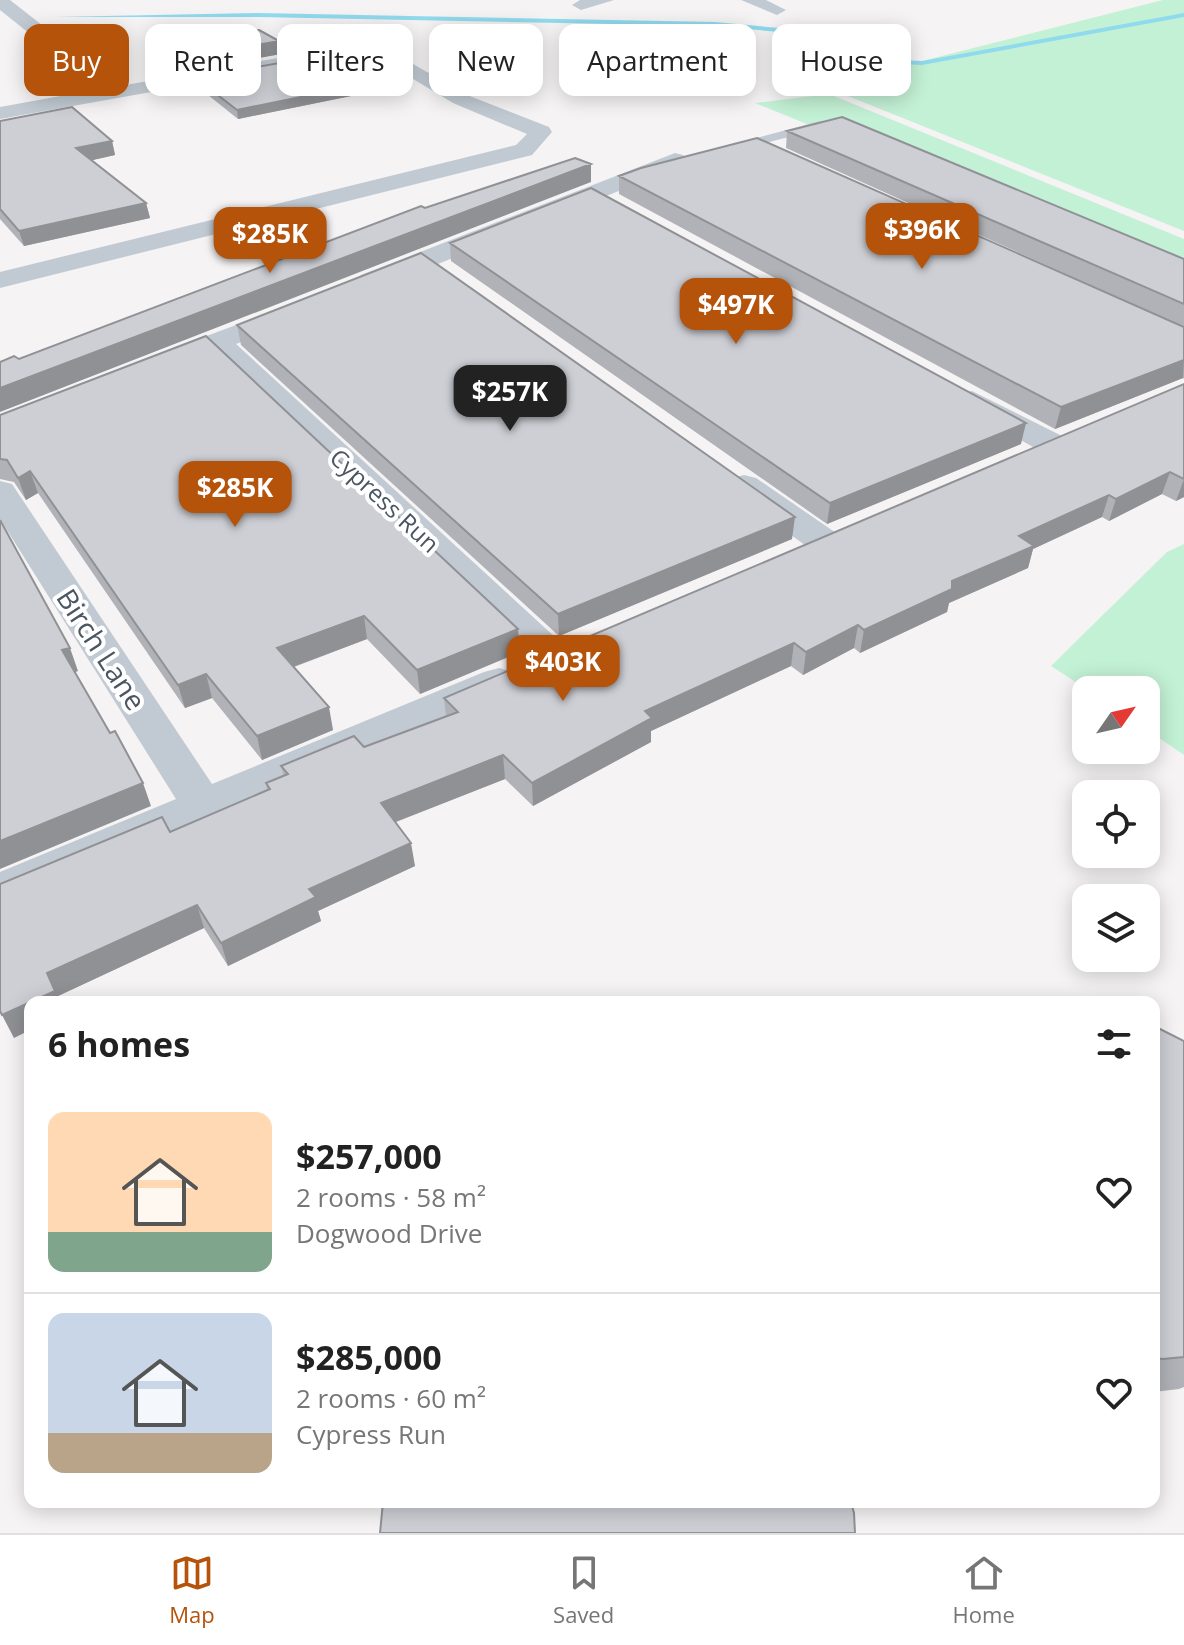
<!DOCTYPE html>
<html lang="en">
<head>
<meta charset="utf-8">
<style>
	body { margin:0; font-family:"Open Sans",sans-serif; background:#f2f2f2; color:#222; height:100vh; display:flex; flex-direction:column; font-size:30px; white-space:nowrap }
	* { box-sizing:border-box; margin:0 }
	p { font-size:26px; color:#767676 }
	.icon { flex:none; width:44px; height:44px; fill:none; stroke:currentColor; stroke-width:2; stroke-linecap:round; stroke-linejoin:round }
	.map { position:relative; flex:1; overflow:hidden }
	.panel { position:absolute; left:24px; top:996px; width:1136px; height:512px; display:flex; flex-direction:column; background:#fff; border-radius:16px; box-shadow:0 4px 20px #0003 }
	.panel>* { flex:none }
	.banner { position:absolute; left:24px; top:24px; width:1136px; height:72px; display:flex; gap:16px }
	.needle { width:52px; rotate:56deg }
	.tools { position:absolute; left:1072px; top:676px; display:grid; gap:16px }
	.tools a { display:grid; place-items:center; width:88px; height:88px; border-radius:16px; background:#fff; box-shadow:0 4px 20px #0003; font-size:40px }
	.price { position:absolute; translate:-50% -68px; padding:0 18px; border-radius:16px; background:#b45309; color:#fff; font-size:26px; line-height:52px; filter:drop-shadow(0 2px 4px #0008) }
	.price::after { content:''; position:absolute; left:50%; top:48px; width:24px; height:18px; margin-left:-12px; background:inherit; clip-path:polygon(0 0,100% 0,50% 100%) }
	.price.selected { background:#222; color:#fff }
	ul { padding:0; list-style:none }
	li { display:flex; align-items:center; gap:24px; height:200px; padding:0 24px }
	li+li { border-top:2px solid #e0e0e0 }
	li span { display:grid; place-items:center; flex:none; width:224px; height:160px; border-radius:16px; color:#555 }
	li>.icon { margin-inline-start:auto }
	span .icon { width:96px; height:96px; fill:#fffc; stroke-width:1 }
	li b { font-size:34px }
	h2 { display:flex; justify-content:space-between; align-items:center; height:96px; padding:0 24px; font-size:34px }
	.tag { padding:0 28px; border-radius:16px; background:#fff; box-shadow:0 4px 20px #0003; font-size:28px; line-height:72px }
	.tag.selected { background:#b45309; color:#fff }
	.menu { display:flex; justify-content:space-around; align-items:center; height:112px; border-top:2px solid #e0e0e0; background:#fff; font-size:22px; color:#767676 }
	.menu a { display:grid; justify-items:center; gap:4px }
	.menu .selected { color:#b45309 }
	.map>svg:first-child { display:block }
	.green { fill:#c3f1d5 }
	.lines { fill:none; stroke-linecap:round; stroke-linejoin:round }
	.stream { fill:#90daee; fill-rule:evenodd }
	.service { fill:#c1cad2; fill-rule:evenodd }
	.minor { fill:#c1cad2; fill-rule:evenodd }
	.wall { fill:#b0b2b7 }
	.shaded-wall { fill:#909195 }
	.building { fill:#cdcfd5; stroke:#909195; stroke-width:2 }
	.labels { text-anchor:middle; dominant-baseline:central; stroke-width:8; stroke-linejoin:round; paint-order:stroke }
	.far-street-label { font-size:24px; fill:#4a5661; stroke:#fff }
	.street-label { font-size:28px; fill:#4a5661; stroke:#fff }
</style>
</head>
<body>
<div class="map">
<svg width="1184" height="1533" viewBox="0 0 1184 1533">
	<rect width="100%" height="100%" fill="#f5f3f3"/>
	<path class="green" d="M1163,0h21v231l-361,-145z
		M829,94l355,145v39l-429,-175z
		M1184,544v211l-38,-26v-39h-58l-37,-24 116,-114z"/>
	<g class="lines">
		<path class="stream" d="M259,13l456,9 64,6 122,32 21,1 262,-48v4l-262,48 -21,-1 -122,-32 -64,-6 -456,-9h-205z"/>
		<path class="service" d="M820,121l7,4 -2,3 -76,19 -8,-5z"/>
		<path class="minor" d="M0,0h10l110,86 253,-45 94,54 82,32 3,5 -20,23 -532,133v-16l516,-127 11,-11 -74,-31 -83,-50 -370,66v-12l99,-18 -99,-79z
			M614,0l-33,10 -9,-5 8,-5z
			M741,0h25l20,10 -9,5z
			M675,153l8,2 4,5 -4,5 -302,122h-20l-4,-6 4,-6z
			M292,304l10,2 4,6 -4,6 -66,26 332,305 6,9 -6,9 -14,4 -14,-4 -329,-313 -41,16h-22l-4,-6 4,-6z
			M972,391l94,47 4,7 -4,7 -12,3 -12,-3 -81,-45 -5,-7 5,-7z
			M744,475l12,3 83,57 5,8 -5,8 -13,3 -13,-3 -81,-59 -5,-7 5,-7z
			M0,481l12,3 200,300 272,-112 15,-4 15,4 6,9 -6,9 -514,220v-38l176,-73 -176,-280z"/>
	</g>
	<path class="wall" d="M279,41l2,13 -101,18 -16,-12 -2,-14z
		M196,78l154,9 1,9 -113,23 -40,-32z
		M0,121l112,20 3,14 -23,5 54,43 4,15 -126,28 -24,-27z
		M787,131l397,128v68l-398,-179z
		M619,176l565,151v52l-1,-1 -128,51 -436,-235z
		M450,243l571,201 -194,80 -376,-263z
		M237,325l555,214 -233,97 -318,-291z
		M1184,384v113l-8,4 -14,-7 -53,27 -7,-4 -69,32 -5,19 -79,35 -2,9 -87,41 -6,-5 -51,27 -12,-9 -140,65v11l-118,64 -28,-27 -109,43 19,44 -97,45 3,10 -93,45 -24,-38 -146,68 -44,42 156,-206 97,-42 -1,-7 18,-7 -3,-10 83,-19 82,-31 -2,-18z
		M0,415l520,237 -100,42 -53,-55 -73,28 39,63 -71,30 -50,-62 -27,10 -147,-215 -12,7 -12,-18 -14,-3z
		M1154,1026l30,15v346l-5,2 -25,3z"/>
	<path class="shaded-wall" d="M279,41l2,13 -101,18 -3,-13z
		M350,87l1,9 -113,23 -1,-9z
		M112,141l3,14 -35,8 -4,-15z
		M591,164v18l-591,230v-24z
		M146,203l4,15 -126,28 -5,-15z
		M1184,360l-1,18 -128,51 6,-22z
		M1026,423l-5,21 -194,80 3,-21z
		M30,471l8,22 -12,7 -8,-22z
		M1170,472l-8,22 -53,27 7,-22z
		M1184,479v18l-8,4z
		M1109,495l-7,22 -69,32 -5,19 -79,35 -2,9 -87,41 4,-23 88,-49 67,-45z
		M795,517l-3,22 -233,97 -1,-22z
		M364,616l3,23 -85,32 -5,-23z
		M858,625l-4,23 -51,27 3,-23z
		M518,629l2,23 -100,42 -3,-24z
		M794,643l-3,23 -140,65v11l-118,64 -1,-23 113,-72z
		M70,648l8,23 -7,3 -9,-24z
		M206,674l6,24 -27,10 -7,-23z
		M329,707l4,23 -71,30 -5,-24z
		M503,755l2,24 -120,47 -4,-23z
		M143,783l8,23 -151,63v-28z
		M411,843l4,23 -97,45 3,10 -93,45 -7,-23 88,-54z
		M197,905l7,23 -146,68 2,6h-30v28l-16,8 -12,-23 45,-42z"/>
	<path class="building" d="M259,30l20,11 -102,18 -15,-13z
		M302,59l48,28 -113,23 -41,-32z
		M72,107l40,34 -36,7 70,55 -127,28 -19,-22v-88z
		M842,117l342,142v45l-397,-173z
		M757,138l427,189v33l-123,47 -442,-231 22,-8z
		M575,158l16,6 -591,224v-26l14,-6 5,3 402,-153 4,2z
		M591,188l435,235 -196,80 -380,-260z
		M421,253l374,264 -237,97 -321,-289z
		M206,336l312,293 -101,41 -53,-54 -87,32 52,59 -72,29 -51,-62 -28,11 -148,-214 -12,7 -11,-18 -7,-1v-44z
		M1184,384v95l-14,-7 -54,27 -7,-4 -90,41 15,10 -82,35v8l-88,41 -6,-5 -52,27 -12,-9 -149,68 7,7 -120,65 -29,-28 -122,48 30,40 -102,46 7,8 -95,46 -24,-38 -150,68 8,18 -53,24 -2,-4v-127l162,-67 8,15 100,-43 -4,-6 22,-9 -7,-8 73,-30 10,11 94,-35 -14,-14z
		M0,520l70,128 -8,2 48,83 5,-2 28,52 -143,58z
		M1036,999l30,1 10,2h-54z
		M1154,1026l30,15v316l-21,2 -9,-1z
		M383,1502h468l3,11 1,20h-475z"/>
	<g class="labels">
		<g class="far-street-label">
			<text transform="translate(385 500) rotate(43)">Cypress Run</text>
		</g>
		<g class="street-label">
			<text transform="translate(102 649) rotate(57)">Birch Lane</text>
		</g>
	</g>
</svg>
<div class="tools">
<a><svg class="needle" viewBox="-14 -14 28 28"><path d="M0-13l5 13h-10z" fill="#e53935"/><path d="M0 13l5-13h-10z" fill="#767676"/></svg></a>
<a><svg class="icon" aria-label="locate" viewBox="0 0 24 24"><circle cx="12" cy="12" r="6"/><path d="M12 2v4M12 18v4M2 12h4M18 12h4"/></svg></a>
<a><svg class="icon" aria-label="layers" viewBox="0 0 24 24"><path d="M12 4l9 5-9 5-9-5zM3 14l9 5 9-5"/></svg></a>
</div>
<b class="price" style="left:922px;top:271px">$396K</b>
<b class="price" style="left:270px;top:275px">$285K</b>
<b class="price" style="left:736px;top:346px">$497K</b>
<b class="price selected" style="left:510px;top:433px">$257K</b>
<b class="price" style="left:235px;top:529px">$285K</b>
<b class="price" style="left:563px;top:703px">$403K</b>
<div class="banner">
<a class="tag selected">Buy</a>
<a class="tag">Rent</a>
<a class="tag">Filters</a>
<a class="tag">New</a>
<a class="tag">Apartment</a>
<a class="tag">House</a>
</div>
<section class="panel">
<h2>6 homes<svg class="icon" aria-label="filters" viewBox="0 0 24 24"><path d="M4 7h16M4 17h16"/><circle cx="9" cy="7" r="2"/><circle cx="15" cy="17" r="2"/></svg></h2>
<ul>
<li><span style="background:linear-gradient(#ffd9b3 75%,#7fa58c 0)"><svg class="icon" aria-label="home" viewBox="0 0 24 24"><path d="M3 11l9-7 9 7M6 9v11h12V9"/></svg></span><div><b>$257,000</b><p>2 rooms · 58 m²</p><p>Dogwood Drive</p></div><svg class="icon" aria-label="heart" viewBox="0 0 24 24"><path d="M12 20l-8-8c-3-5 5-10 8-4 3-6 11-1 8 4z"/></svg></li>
<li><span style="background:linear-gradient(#c9d6e8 75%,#b9a48a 0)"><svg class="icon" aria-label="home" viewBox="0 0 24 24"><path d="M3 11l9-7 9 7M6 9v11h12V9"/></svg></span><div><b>$285,000</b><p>2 rooms · 60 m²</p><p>Cypress Run</p></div><svg class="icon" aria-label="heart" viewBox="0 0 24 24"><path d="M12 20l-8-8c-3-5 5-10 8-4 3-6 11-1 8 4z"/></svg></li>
</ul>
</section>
</div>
<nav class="menu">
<a class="selected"><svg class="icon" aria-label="map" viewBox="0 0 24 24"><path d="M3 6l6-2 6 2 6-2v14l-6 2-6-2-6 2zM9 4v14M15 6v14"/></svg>Map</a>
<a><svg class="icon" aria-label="saved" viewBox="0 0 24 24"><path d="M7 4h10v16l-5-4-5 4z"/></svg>Saved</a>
<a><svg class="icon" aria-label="home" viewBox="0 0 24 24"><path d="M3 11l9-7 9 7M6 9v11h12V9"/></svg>Home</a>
</nav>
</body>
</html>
